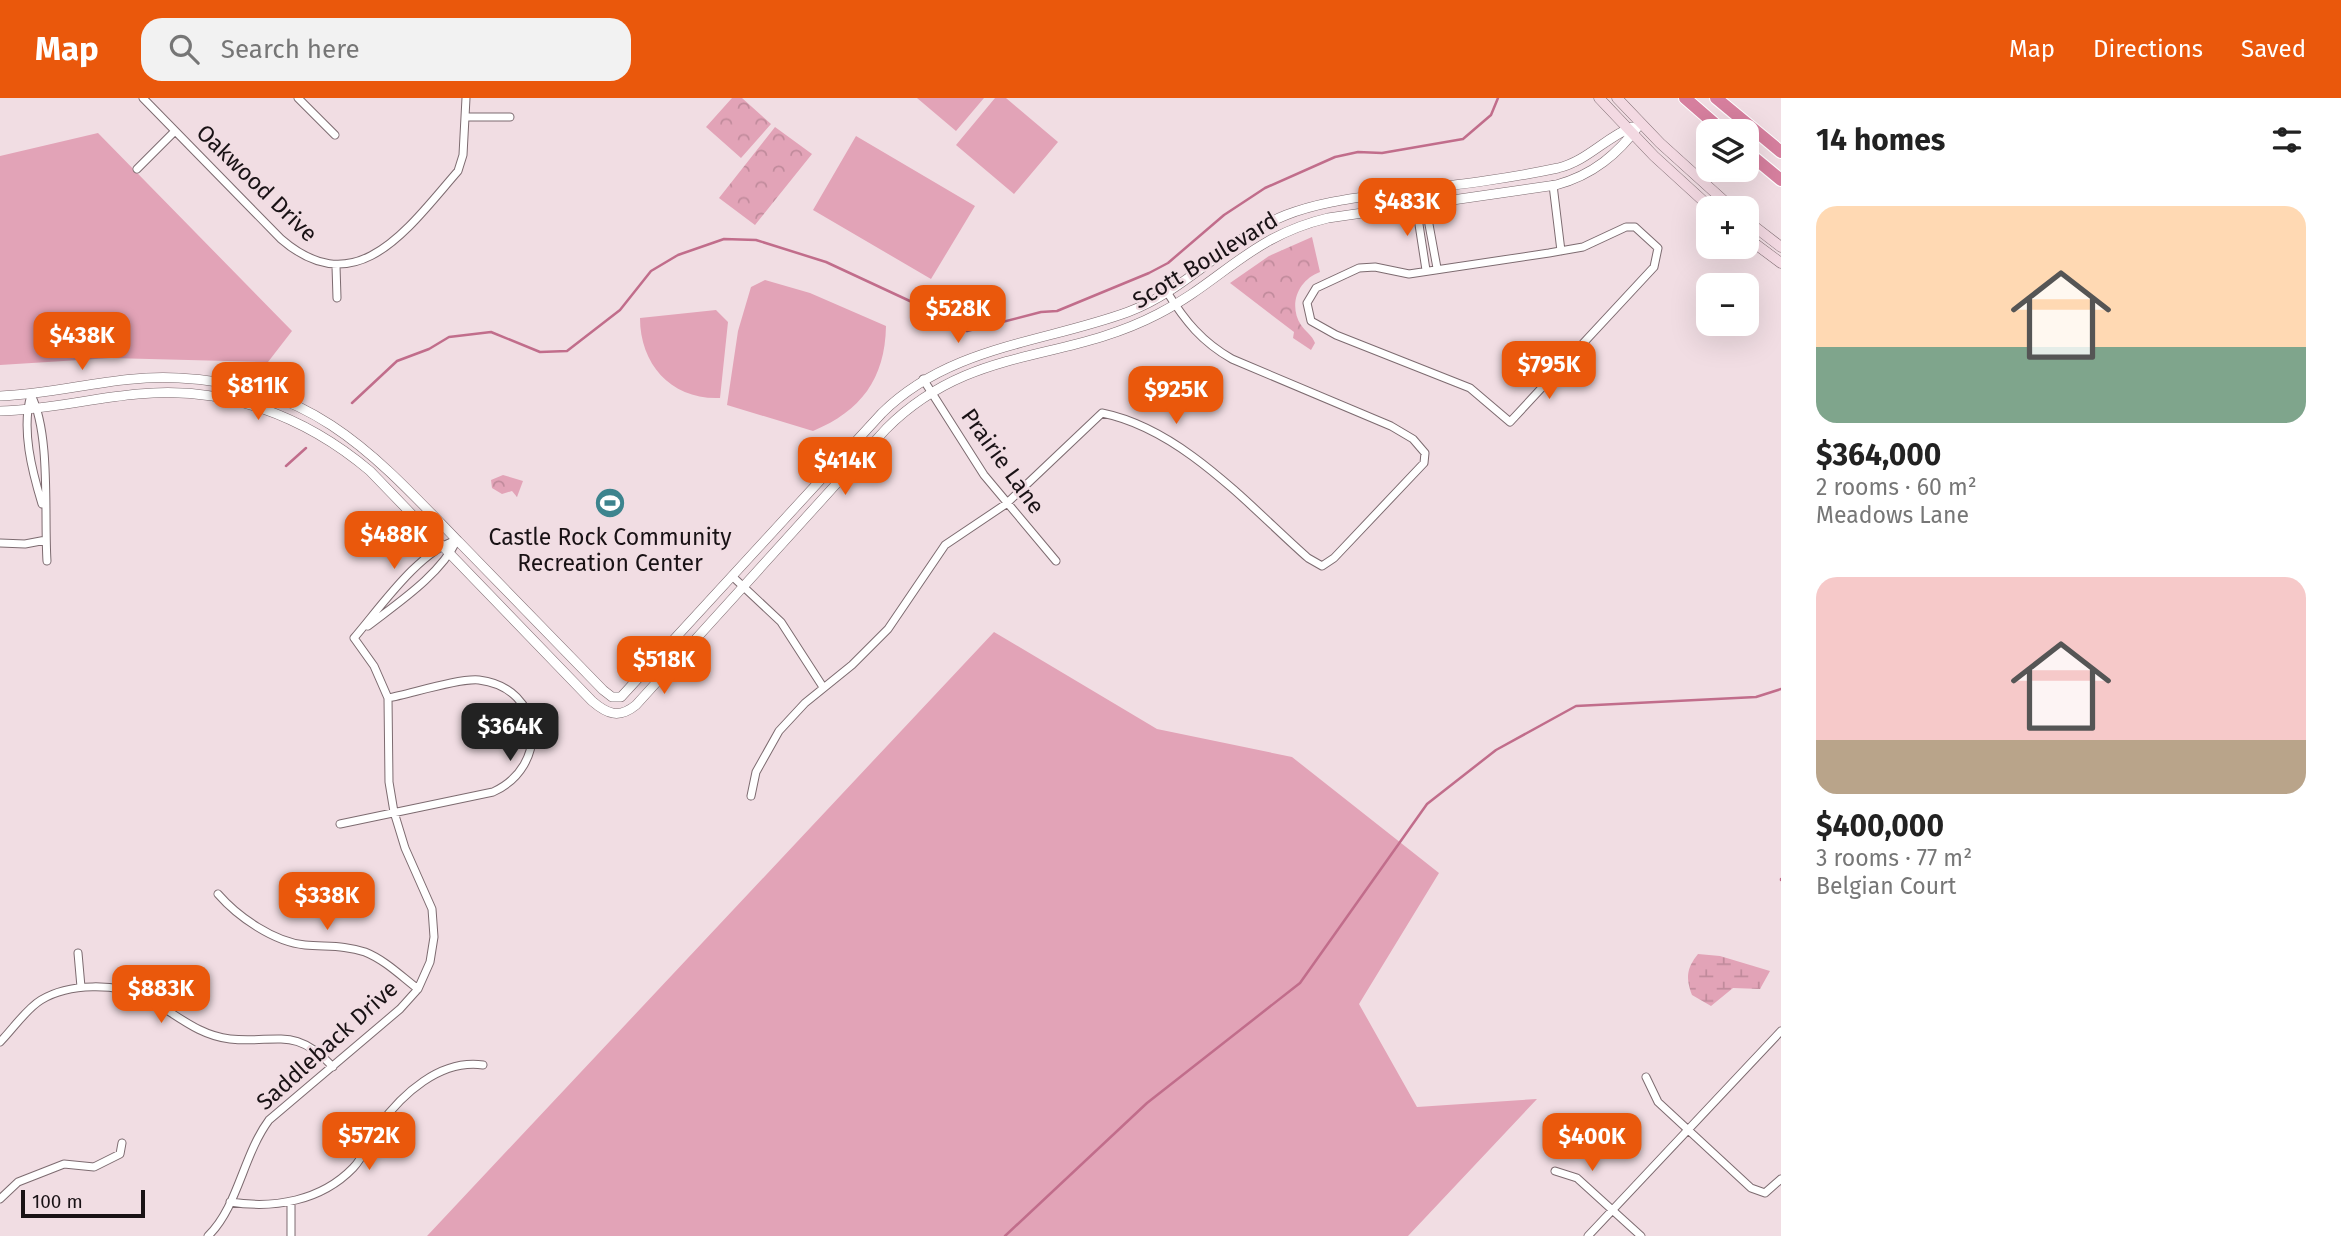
<!DOCTYPE html>
<html lang="en">
<head>
<meta charset="utf-8">
<style>
	body { margin:0; font-family:"Fira Sans",sans-serif; background:#f2f2f2; color:#222; height:100vh; display:flex; flex-direction:column; font-size:26px; white-space:nowrap }
	* { box-sizing:border-box; margin:0 }
	p { font-size:23px; color:#767676 }
	.icon { flex:none; width:38px; height:38px; fill:none; stroke:currentColor; stroke-width:2; stroke-linecap:round; stroke-linejoin:round }
	.map { position:relative; flex:1; overflow:hidden }
	.drawer { display:flex; flex-direction:column; background:#fff; width:560px }
	.drawer>* { flex:none }
	.buttons { position:absolute; left:1696px; top:21px; display:grid; gap:14px }
	.buttons a { display:grid; place-items:center; width:63px; height:63px; border-radius:14px; background:#fff; box-shadow:0 7px 28px #0002; font-size:35px }
	.scale { position:absolute; left:21px; bottom:18px; width:124px; box-sizing:border-box; padding-left:7px; border:4px solid #191215; border-top:0; font-size:19px; line-height:24px; white-space:nowrap; color:#191215; -webkit-text-stroke:5px #f1dde3; paint-order:stroke }
	.price { position:absolute; translate:-50% -60px; padding:0 16px; border-radius:14px; background:#ea580c; color:#fff; font-size:23px; line-height:46px; filter:drop-shadow(0 2px 4px #0008) }
	.price::after { content:''; position:absolute; left:50%; top:42px; width:21px; height:16px; margin-left:-10px; background:inherit; clip-path:polygon(0 0,100% 0,50% 100%) }
	.price.on { background:#222; color:#fff }
	ul { padding:0; list-style:none }
	li { display:grid; align-content:center; gap:14px; height:371px; padding:0 35px }
	li span { display:grid; place-items:center; height:217px; border-radius:21px; color:#555 }
	li>.icon { margin-inline-start:auto }
	span .icon { width:126px; height:126px; fill:#fffc; stroke-width:1 }
	li b { font-size:30px }
	h2 { display:flex; justify-content:space-between; align-items:center; height:84px; padding:0 35px; font-size:30px }
	header { display:flex; align-items:center; gap:42px; box-sizing:border-box; height:98px; padding:0 35px; background:#ea580c; color:#fff }
	header strong { font-size:33px }
	nav { display:flex; gap:38px; margin-inline-start:auto; font-size:24px }
	.search { width:490px; height:63px; background:#f2f2f2; display:flex; align-items:center; gap:18px; box-sizing:border-box; padding:0 24px; border-radius:21px; color:#767676; font-size:26px }
	main { display:flex; flex:1; min-height:0 }
	.map>svg:first-child { display:block }
	.grass { fill:#e2a3b7 }
	.wetland { fill:url(#wetland-marsh) }
	.park { fill:url(#park-crowns) }
	.lines { fill:none; stroke-linecap:round; stroke-linejoin:round }
	.stream { stroke:#c16d8b; stroke-width:2.5 }
	.minor-casing { stroke:#7d6b70; stroke-width:9 }
	.tertiary-casing { stroke:#7d6b70; stroke-width:10 }
	.secondary-casing { stroke:#7d6b70; stroke-width:11 }
	.motorway-casing { stroke:#fff; stroke-width:14 }
	.minor { stroke:#fff; stroke-width:7 }
	.tertiary { stroke:#fff; stroke-width:9 }
	.secondary { stroke:#f3d9e2; stroke-width:10 }
	.motorway { stroke:#d67f9e; stroke-width:12 }
	.labels { text-anchor:middle; dominant-baseline:central; stroke-width:5; stroke-linejoin:round; paint-order:stroke }
	.street-label { font-size:23px; fill:#191215; stroke:#f1dde3 }
	.poi-label { font-size:23px; fill:#191215; stroke:#f1dde3 }
</style>
</head>
<body>
<header>
<strong>Map</strong>
<div class="search"><svg class="icon" aria-label="search" viewBox="0 0 24 24"><circle cx="10" cy="10" r="6"/><path d="M15 15l6 6"/></svg>Search here</div>
<nav><a>Map</a><a>Directions</a><a>Saved</a></nav>
</header>
<main>
<div class="map">
<svg width="1781" height="1138" viewBox="0 0 1781 1138">
	<defs>
		<pattern id="wetland-marsh" width="20" height="14" patternUnits="userSpaceOnUse" patternTransform="scale(1.75)"><rect width="20" height="14" fill="#e2a3b7"/><path d="M1 5h8M5 5V1M11 12h8M15 12V8" fill="none" stroke="#c18b9c"/></pattern>
		<pattern id="park-crowns" width="20" height="18" patternUnits="userSpaceOnUse" patternTransform="scale(1.75)"><rect width="20" height="18" fill="#e2a3b7"/><path d="M2 6a3 3 0 1 1 6 0M12 15a3 3 0 1 1 6 0" fill="none" stroke="#c18b9c"/></pattern>
	</defs>
	<rect width="100%" height="100%" fill="#f1dde3"/>
	<path class="grass" d="M917,0h67l-28,33z
		M995,0h11l52,44 -44,52 -58,-49z
		M98,35l194,198 -24,31 -157,-4 -111,7v-209z
		M856,38l119,70 -44,73 -118,-69z
		M765,182l45,13 76,33c-1,53 -25,85 -73,105l-86,-26 11,-74 13,-44z
		M716,212l12,12 -8,76c-48,2 -80,-33 -80,-80z
		M994,534l163,97 135,28 147,116 -80,131 58,103 120,-8 -129,137h-981z"/>
	<path class="wetland" d="M1698,856l22,2 50,15 -10,18 -27,-1 -22,18 -19,-11c-6,-17 -6,-26 6,-41z"/>
	<path class="park" d="M732,0h10l29,26 -30,34 -35,-31z
		M775,29l37,27 -57,71 -36,-27z
		M1312,139l8,35c-22,8 -32,33 -19,53 5,7 11,10 14,18l-4,7 -18,-12 1,-6 -64,-49 39,-27z
		M503,377l20,6 -6,16 -5,-6 -10,3 -10,-6 -1,-8z"/>
	<g class="lines">
		<path class="stream" d="M954,228l13,5 8,-2 66,-17 16,-1 92,-38 19,-10 56,-48 41,-27 70,-31 23,-5 24,1 81,-14 28,-24 7,-17
			M352,305l45,-42 32,-12 20,-12 42,-5 49,20 27,-1 53,-41 31,-39 27,-16 46,-16 32,1 70,22 101,47
			M286,368l20,-18
			M1781,781v1
			M1005,1138l142,-133 153,-120 127,-179 69,-54 80,-44 180,-9 25,-8"/>
		<g class="minor-casing">
			<path id="minor" d="M143,0l138,141c76,66 128,-12 177,-68l5,-16 3,-57
				M298,0l37,37
				M466,19h44
				M137,71l38,-38
				M1553,87l8,66
				M1418,91l3,22 -3,7 8,52
				M1421,113l7,8 9,49
				M1626,129h9l23,21 -4,19 -144,155 -40,-34 -134,-53 -25,-14 -4,-18 9,-15 43,-20 16,-1 34,7 140,-21 34,-6z
				M336,168l1,32
				M923,281l61,96 72,86
				M31,297c20,39 13,120 16,166
				M31,297c-10,34 1,76 11,109
				M0,445l25,1 21,-4
				M733,479l48,45 42,65
				M368,528c31,-24 72,-51 89,-86
				M354,540c26,-30 65,-87 103,-98
				M751,698l5,-24 23,-41 26,-28 47,-38 36,-36 57,-84 61,-41 96,-91c80,16 146,92 206,145l14,8 12,-8 90,-95 1,-10 -12,-14 -22,-13 -159,-67c-30,-17 -47,-38 -65,-67
				M340,726l153,-32c57,-26 51,-104 -14,-112 -20,-2 -69,14 -91,18
				M218,796c20,23 56,48 87,51 21,2 40,0 60,7 20,8 36,24 53,37
				M78,855l3,34
				M0,944c13,-13 26,-33 41,-42 28,-17 75,-17 104,-3 29,15 51,38 85,42 45,5 65,-14 103,28
				M1646,979l12,25 93,86 14,5 16,-14
				M1555,1073l22,7 64,58
				M0,1101l18,-17 46,-18 30,3 26,-13 2,-11
				M230,1104c44,7 91,-1 123,-34 12,-12 15,-28 25,-41 24,-33 62,-68 105,-62
				M291,1104v34
				M208,1138c30,-29 35,-81 61,-116l131,-111 18,-20 12,-27 4,-25 -2,-28 -27,-61 -11,-36 -5,-30 -1,-84 -14,-32 -20,-28
				M1588,1138l193,-205"/>
		</g>
		<g class="tertiary-casing">
			<path id="tertiary" d="M0,298c60,-2 119,-22 179,-18 134,7 193,74 280,164 48,49 96,98 144,148l9,7h9l261,-284c68,-67 161,-70 246,-101 59,-22 100,-74 158,-97 33,-13 69,-17 104,-22 56,-7 112,-13 168,-25 29,-7 47,-30 74,-41
				M0,313c47,-1 92,-13 138,-17 86,-9 167,22 232,77l222,230c15,13 27,18 44,4l250,-276c85,-85 176,-65 272,-115 63,-32 93,-78 170,-96l228,-33c37,-10 62,-31 84,-61"/>
		</g>
		<g class="secondary-casing">
			<path id="secondary" d="M1599,0l55,58 57,52
				M1617,0l43,45 72,65
				M1746,122l35,27
				M1746,139l35,26"/>
		</g>
		<g class="motorway-casing">
			<path id="motorway" d="M1685,0l38,33
				M1716,0l65,54
				M1746,53l35,29"/>
		</g>
		<use href="#minor" class="minor"/>
		<use href="#tertiary" class="tertiary"/>
		<use href="#secondary" class="secondary"/>
		<use href="#motorway" class="motorway"/>
	</g>
	<defs>
		<g id="stadium-disc" transform="scale(1.575)"><circle r="9.5" fill="#3d848e" stroke="#f1dde3"/><path d="M0-5a6.5 5 0 1 0 0 10a6.5 5 0 1 0 0-10ZM-3.5-1.8h7v3.6h-7Z" fill="#fff"/></g>
	</defs>
	<g fill-rule="evenodd">
		<use href="#stadium-disc" x="610" y="405"/>
	</g>
	<g class="labels">
		<g class="street-label">
			<text transform="translate(257 85) rotate(44)">Oakwood Drive</text>
			<text transform="translate(1205 162) rotate(-31)">Scott Boulevard</text>
			<text transform="translate(1003 363) rotate(54)">Prairie Lane</text>
			<text transform="translate(327 947) rotate(-42)">Saddleback Drive</text>
		</g>
		<g class="poi-label">
			<text x="610" y="439">Castle Rock Community<tspan x="610" dy="26">Recreation Center</tspan></text>
		</g>
	</g>
</svg>
<div class="buttons">
<a><svg class="icon" aria-label="layers" viewBox="0 0 24 24"><path d="M12 4l9 5-9 5-9-5zM3 14l9 5 9-5"/></svg></a>
<a>+</a>
<a>−</a>
</div>
<div class="scale">100 m</div>
<b class="price" style="left:1407px;top:140px">$483K</b>
<b class="price" style="left:958px;top:247px">$528K</b>
<b class="price" style="left:82px;top:274px">$438K</b>
<b class="price" style="left:1549px;top:303px">$795K</b>
<b class="price" style="left:258px;top:324px">$811K</b>
<b class="price" style="left:1176px;top:328px">$925K</b>
<b class="price" style="left:845px;top:399px">$414K</b>
<b class="price" style="left:394px;top:473px">$488K</b>
<b class="price" style="left:664px;top:598px">$518K</b>
<b class="price on" style="left:510px;top:665px">$364K</b>
<b class="price" style="left:327px;top:834px">$338K</b>
<b class="price" style="left:161px;top:927px">$883K</b>
<b class="price" style="left:369px;top:1074px">$572K</b>
<b class="price" style="left:1592px;top:1075px">$400K</b>
</div>
<section class="drawer">
<h2>14 homes<svg class="icon" aria-label="filters" viewBox="0 0 24 24"><path d="M4 7h16M4 17h16"/><circle cx="9" cy="7" r="2"/><circle cx="15" cy="17" r="2"/></svg></h2>
<ul>
<li><span style="background:linear-gradient(#ffd9b3 65%,#7fa58c 0)"><svg class="icon" aria-label="home" viewBox="0 0 24 24"><path d="M3 11l9-7 9 7M6 9v11h12V9"/></svg></span><div><b>$364,000</b><p>2 rooms · 60 m²</p><p>Meadows Lane</p></div></li>
<li><span style="background:linear-gradient(#f6c9c9 75%,#b9a48a 0)"><svg class="icon" aria-label="home" viewBox="0 0 24 24"><path d="M3 11l9-7 9 7M6 9v11h12V9"/></svg></span><div><b>$400,000</b><p>3 rooms · 77 m²</p><p>Belgian Court</p></div></li>
</ul>
</section>
</main>
</body>
</html>
